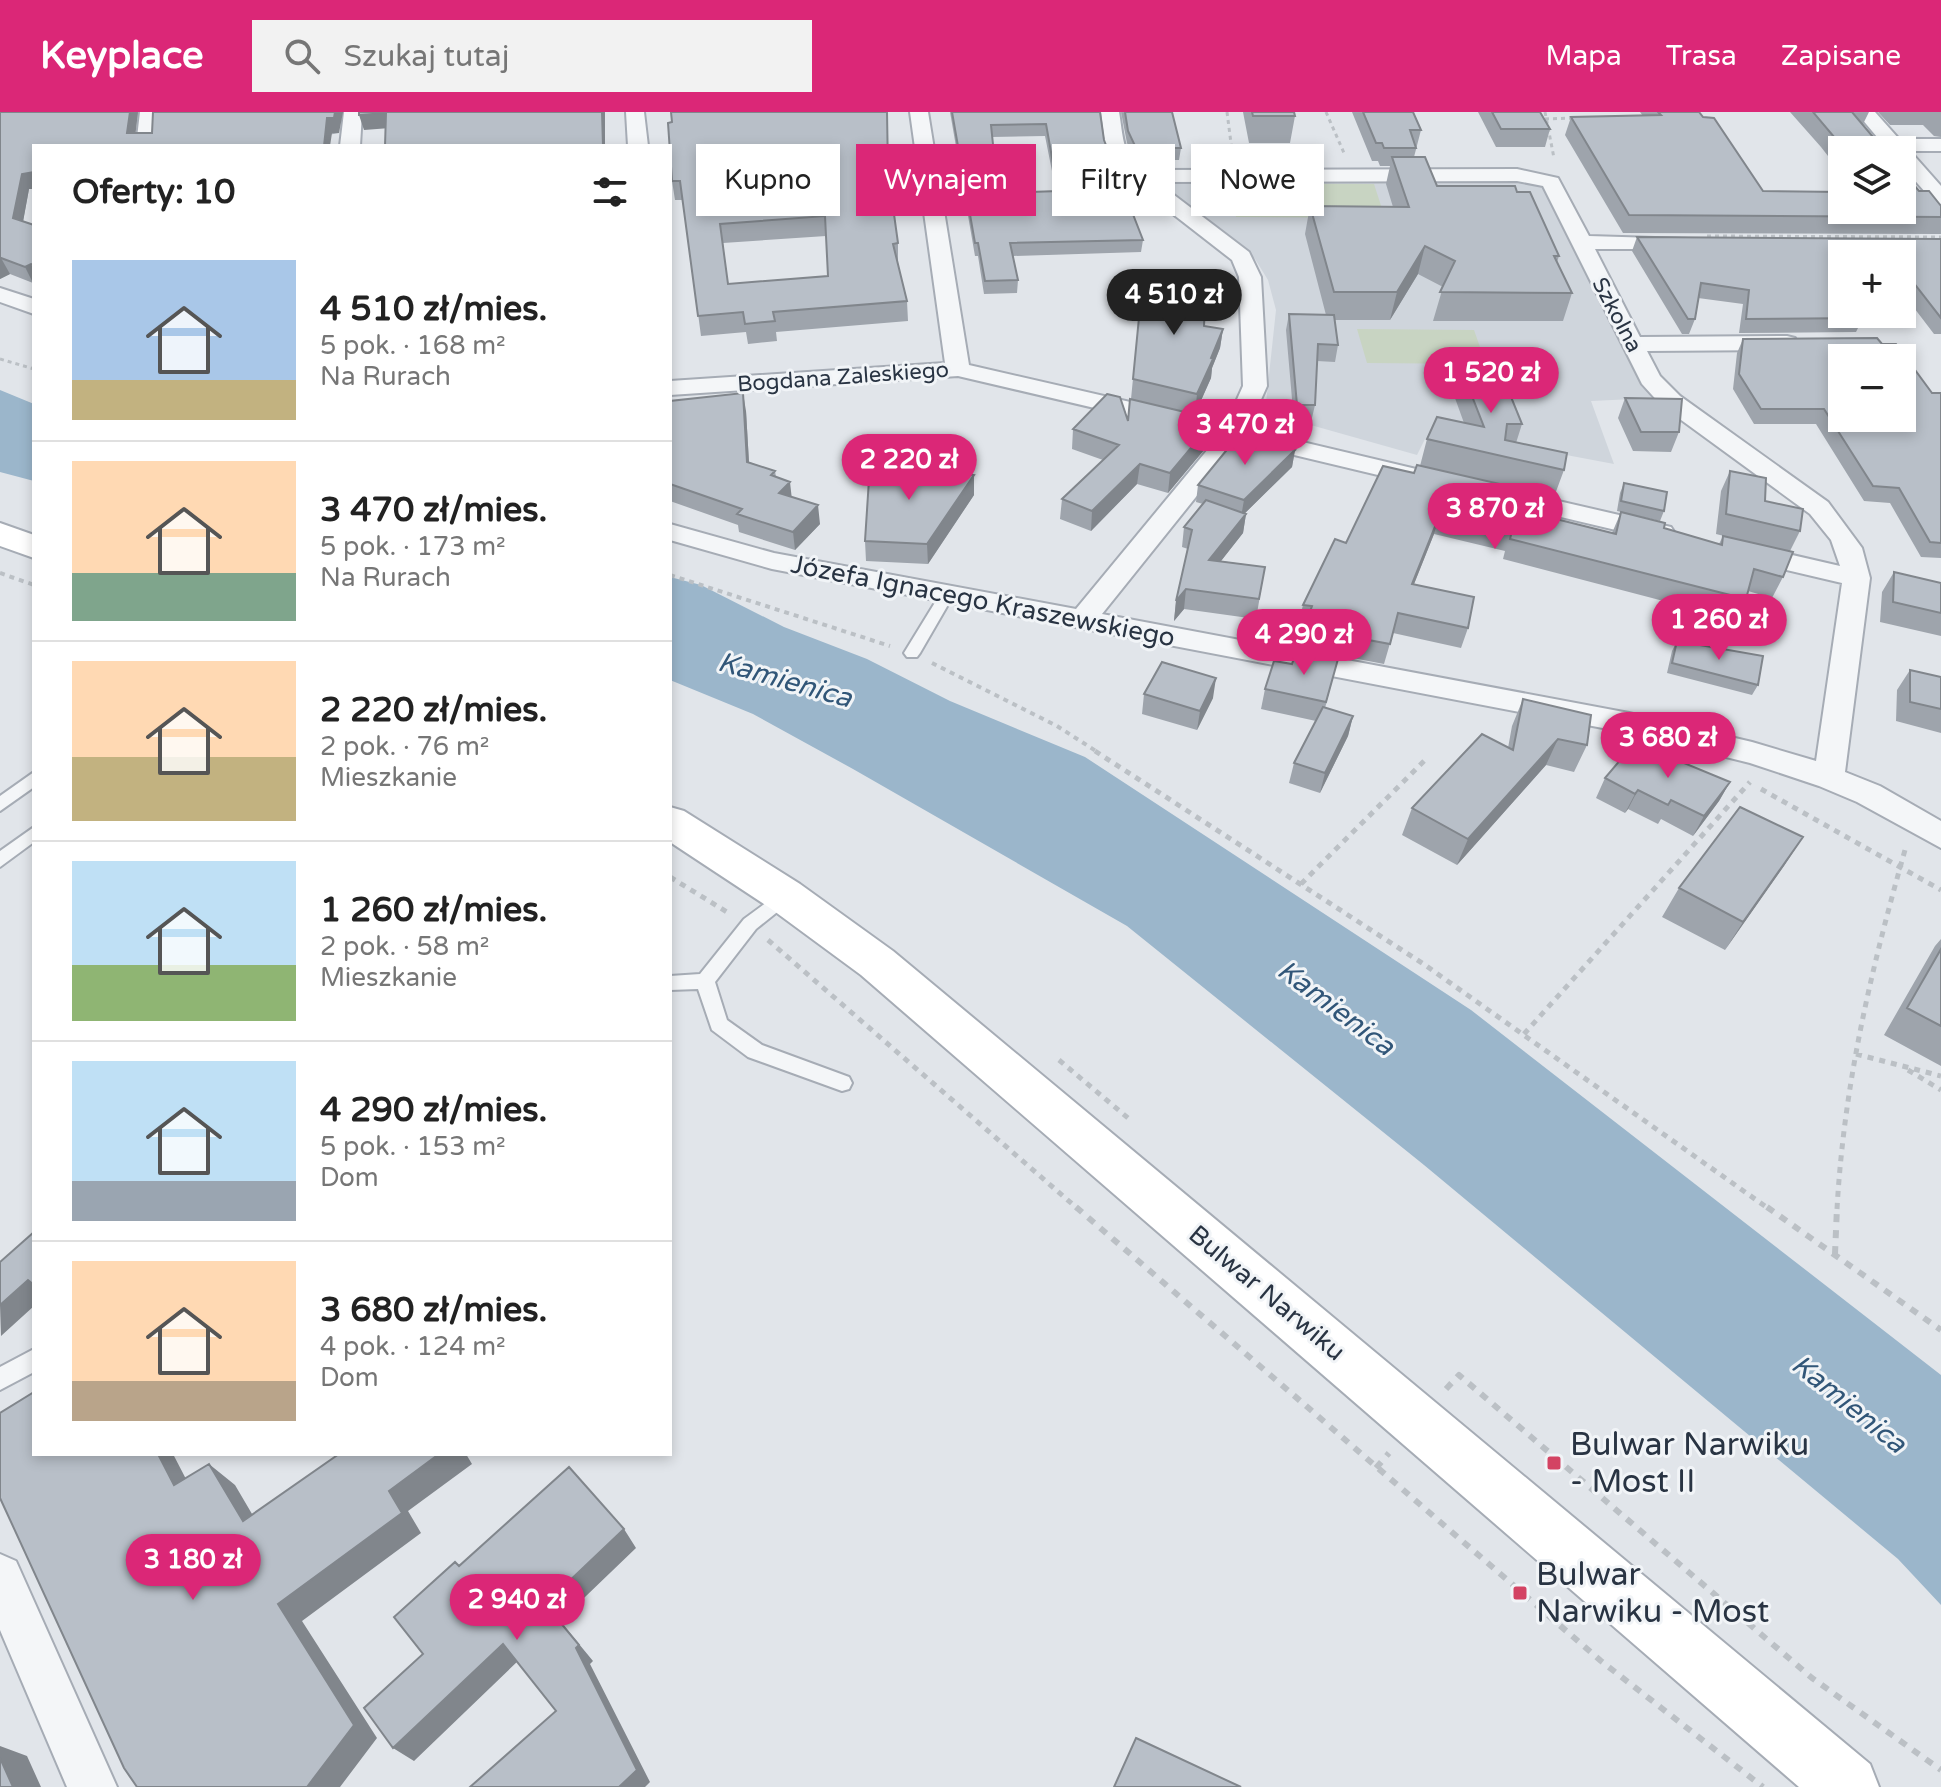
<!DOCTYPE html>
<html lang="pl">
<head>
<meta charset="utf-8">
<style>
	body { margin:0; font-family:"Varela Round",sans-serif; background:#f2f2f2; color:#222; height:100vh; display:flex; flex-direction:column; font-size:30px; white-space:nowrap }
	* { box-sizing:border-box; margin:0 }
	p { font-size:26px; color:#767676 }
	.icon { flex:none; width:44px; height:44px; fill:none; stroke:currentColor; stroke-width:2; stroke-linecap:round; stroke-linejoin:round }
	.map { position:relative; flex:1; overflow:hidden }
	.details { position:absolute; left:32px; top:32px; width:640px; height:1312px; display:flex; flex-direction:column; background:#fff; border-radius:0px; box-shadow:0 4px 12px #0003 }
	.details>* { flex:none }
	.banner { position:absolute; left:696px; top:32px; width:760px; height:72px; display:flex; gap:16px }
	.buttons { position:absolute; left:1828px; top:24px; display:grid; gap:16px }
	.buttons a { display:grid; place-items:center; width:88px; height:88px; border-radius:0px; background:#fff; box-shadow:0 4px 12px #0003; font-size:40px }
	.price { position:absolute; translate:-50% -68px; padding:0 18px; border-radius:28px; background:#db2777; color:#fff; font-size:26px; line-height:52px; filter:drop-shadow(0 2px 4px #0008) }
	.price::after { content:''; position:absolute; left:50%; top:48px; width:24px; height:18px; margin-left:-12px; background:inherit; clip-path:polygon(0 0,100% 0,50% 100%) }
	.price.selected { background:#222; color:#fff }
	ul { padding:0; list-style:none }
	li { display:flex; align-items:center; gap:24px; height:200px; padding:0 40px }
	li+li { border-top:2px solid #e0e0e0 }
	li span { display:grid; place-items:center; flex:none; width:224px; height:160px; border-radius:0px; color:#555 }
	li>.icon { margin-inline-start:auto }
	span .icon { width:96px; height:96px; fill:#fffc; stroke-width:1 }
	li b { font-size:34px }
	h2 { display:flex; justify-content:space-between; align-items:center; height:96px; padding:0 40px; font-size:34px }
	.pill { padding:0 28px; border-radius:0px; background:#fff; box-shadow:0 4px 12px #0003; font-size:28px; line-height:72px }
	.pill.selected { background:#db2777; color:#fff }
	header { display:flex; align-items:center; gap:48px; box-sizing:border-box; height:112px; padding:0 40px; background:#db2777; color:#fff }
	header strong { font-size:38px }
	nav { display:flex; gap:44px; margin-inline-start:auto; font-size:28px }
	.search { width:560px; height:72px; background:#f2f2f2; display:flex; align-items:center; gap:20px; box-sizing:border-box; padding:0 28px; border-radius:0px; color:#767676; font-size:30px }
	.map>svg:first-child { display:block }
	.built { fill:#cfd5dc }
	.green { fill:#c8d4c2 }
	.water { fill:#9bb6cb }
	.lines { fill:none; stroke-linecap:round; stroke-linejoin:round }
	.lane-casing { stroke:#a6acb5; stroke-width:4 }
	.street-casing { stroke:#a6acb5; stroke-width:4 }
	.secondary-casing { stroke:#a6acb5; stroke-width:4 }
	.path-far3 { stroke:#bbc0c5; stroke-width:3; stroke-dasharray:4 4; stroke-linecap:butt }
	.path-far2 { stroke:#bbc0c5; stroke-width:4; stroke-dasharray:5 5; stroke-linecap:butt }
	.path-far1 { stroke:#bbc0c5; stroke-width:5; stroke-dasharray:6 6; stroke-linecap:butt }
	.path { stroke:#bbc0c5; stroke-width:6; stroke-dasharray:8 8; stroke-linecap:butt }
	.lane { fill:#f4f6f8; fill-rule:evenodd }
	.street { fill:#f4f6f8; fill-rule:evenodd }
	.secondary { fill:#fff; fill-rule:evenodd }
	.wall { fill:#9ea4ac; fill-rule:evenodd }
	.shaded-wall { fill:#81868c }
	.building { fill:#b8bfc8; stroke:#81868c; stroke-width:2; fill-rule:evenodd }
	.poi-dot { fill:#d34363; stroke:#f1f4f7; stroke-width:3 }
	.labels { text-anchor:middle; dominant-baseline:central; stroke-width:6; stroke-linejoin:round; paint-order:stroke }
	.far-street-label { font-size:22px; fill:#293443; stroke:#f1f4f7 }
	.street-label { font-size:26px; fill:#293443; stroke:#f1f4f7 }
	.water-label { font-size:28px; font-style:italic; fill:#315678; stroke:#f1f4f7 }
	.near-poi-label { font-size:32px; fill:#293443; stroke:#f1f4f7; text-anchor:start }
</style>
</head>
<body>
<header>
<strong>Keyplace</strong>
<div class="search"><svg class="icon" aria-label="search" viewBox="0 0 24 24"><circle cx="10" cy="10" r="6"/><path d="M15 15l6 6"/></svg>Szukaj tutaj</div>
<nav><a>Mapa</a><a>Trasa</a><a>Zapisane</a></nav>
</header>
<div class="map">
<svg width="1941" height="1675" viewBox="0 0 1941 1675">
	<rect width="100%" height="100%" fill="#e1e5ea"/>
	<path class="built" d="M1514,67l24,5 5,4 112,210 -64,3 23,63 -133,-25 -6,10 -50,-10 -8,16 -152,-43 11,-102 -8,-30 -13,-21 -16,-15 -84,-59v-4z"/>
	<path class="green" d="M1229,71l145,1 11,34 -149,-1z
		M1357,217l117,1 12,34 -119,-1z"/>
	<path class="water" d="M0,278l34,14v77l-34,-9z
		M670,465l31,8 83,42 83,32 83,42 135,56 386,253 470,365v230l-43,-46 -474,-394 -297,-239 -274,-157 -100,-55 -83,-34z"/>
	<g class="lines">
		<g class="lane-casing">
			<path id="lane" d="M946,479l7,5 -33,57 -3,4h-10l-3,-4 35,-57z
				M34,660v15l-34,24v-15z
				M34,715v15l-34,25v-16z
				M785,777l9,7 -3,5 -35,28 -41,53 12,38 35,25 87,32 3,6 -3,6 -7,2 -94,-34 -36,-27 -14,-41 -28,1v-14l30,-2 44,-55z
				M34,1237v23l-34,18v-23z"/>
		</g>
		<g class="street-casing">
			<path id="street" d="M140,0h18l-2,34h-20z
				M344,0h18l-2,34h-20z
				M626,0h18l4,34h-20z
				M910,0h18l41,253 257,59 17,-38 -4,-109 -7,-17 -117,-91 -9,-17 -5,-40h18c4,22 3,44 22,58l376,-1 41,9 31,58 99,3 4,4 -11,6h-86l45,88 147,-1 8,2 3,5 -3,5 -8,2 -140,1 13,25 20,20 148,106 34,46 8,30 -25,194 35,14 61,35v27l-84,-46 -38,-16 -69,-23 -121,-30 -857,-164 -102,-29v-16l104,29 302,56 142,-172 -260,-61 -288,19v-14l275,-18zM1517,69l26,5 99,198 20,22 148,108 21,26 9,26 -95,-22 -9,2 -4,6 4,6 106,25 -26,178 -64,-19 -123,-29 -527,-99 138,-172 184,44 9,-3 4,-5 -4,-5 -185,-44 19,-43 -6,-109 -12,-25 -92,-70z
				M1856,0h19l24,27h42v12h-31l31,35v18l-7,-2 -32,-36v-16h-14z
				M0,176l34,11v15l-34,-12z
				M1511,378l160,37 4,6 -4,6 -9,2 -160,-38 -4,-5 4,-5z
				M0,1442l16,7 101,226h-50l-67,-157z"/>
		</g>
		<g class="secondary-casing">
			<path id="secondary" d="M0,411l34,12v23l-34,-12z
				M670,695l14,4 116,73 93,67 977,813 9,23h-80l-938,-812 -91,-67 -100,-66z"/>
		</g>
		<path class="path-far3" d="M1227,0l5,39
			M1326,0l18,41
			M1545,0l9,46
			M1545,7l31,-1
			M1707,124l234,1
			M0,247l34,10"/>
		<path class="path-far2" d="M0,461l34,12
			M670,463l220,71
			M932,551l125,63 42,27"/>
		<path class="path-far1" d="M1095,639l330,214 344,244
			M1761,677l180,101
			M670,765l57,35
			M1301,772l126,-126
			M768,828l310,269
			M1524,922l226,-252
			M1856,942l85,22
			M1059,948l69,58
			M1908,958l33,20
			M1837,1097c7,-125 34,-239 68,-359"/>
		<path class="path" d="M1076,1095l525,454 162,126
			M1767,1095l174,123
			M1835,1142l2,-47
			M1446,1277l13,-14 353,303 129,92
			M1376,1356l13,-15"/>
		<use href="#lane" class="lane"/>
		<use href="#street" class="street"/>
		<use href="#secondary" class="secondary"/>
	</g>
	<path class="wall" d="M0,0h138l-3,21h204l-310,56 -6,32 11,4 -1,58 -23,-9 -10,5z
		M950,0h150l4,28 39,100 -2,12 -128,4 5,24 -1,13 -33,1 -6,-38h-3zM1045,24l11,55 -58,2 -6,-56z
		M1121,0h51l9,36 -2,12h-44l-8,-17z
		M1243,0h51l1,4 -5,27h-41z
		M1352,0h61l8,18 -7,27 23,29 80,6 42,64 -2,6 15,31 -9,28h-130l10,-34 -25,-13 -28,46h-55l3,25 -3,17 -18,-1 -2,44 -4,17h-17l-8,-92 3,-16 37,1 -21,-81 5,-28 83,1 -7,-23 4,-18h-10l-2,-5h-6z
		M1478,0h62l10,17 -5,18h-49z
		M1640,0h59l64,79h156l22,15v28l-318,-1 -58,-98 6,-18 72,-1z
		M1790,0h79l-6,12 21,26h-42v24l-21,-27z
		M1878,0h63v25l-7,-1 -11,-11h-33z
		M672,10l217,53 9,68v20l9,38 1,20 -132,11 1,9 -29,3 -2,-12 -45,4 -18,-136h-8l-3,-19zM826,124l2,40 -100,8 -5,-41z
		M1637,125l304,2v95h-7l-29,-38h-3v-42h-60v60l21,4 -7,14 -117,1 4,-29 -45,-6 -3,21 -6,15h-7l-50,-83z
		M1142,175l62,39 19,3 -3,19 -8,20 -1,10 -16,36 -64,-15z
		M1743,227l139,5 50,49h9v165l-20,-1 -31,-54 -26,-2 -48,-77h-62l-21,-35 4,-36z
		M1454,238l68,74 -6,19 48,27 -10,27 -134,-31 7,-27 37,-16 -17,-47z
		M1625,286l54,34 -8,20 -38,-1 -15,-33z
		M670,289l76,10 3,51 26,9 1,6 15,20 29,27 -25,26 -56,-18 -1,-7 -68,-24z
		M1188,305l21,27 -41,49 -31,-9 -46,47 -31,-12 2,-20 41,-39 -31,-11 1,-20 55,-8z
		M1295,338l-3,17 -47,46 1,1 -3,19 -22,28 44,6 -9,52 -72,-10 -10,12 2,-20 12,-52 -6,-2 2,-20 19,-23 -7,-2 2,-17z
		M1383,354l169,52 60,15 9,-21 43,16 55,16 4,-8 29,7 -36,-9 5,-43 9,-20 70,60 -10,20 -7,26 -11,21 -24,-7 -2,8 -10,21 -233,-61 2,-8 -71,-17 -20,50 54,44 -7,20 -68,-15 -9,31 -84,-16 5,-22 -7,-1 5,-20 43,-62z
		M911,357l63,26 -46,69 -62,-3 -1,-20z
		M1624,371l40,28 -4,10 -43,-10 3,-18z
		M1894,460l47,11v53l-61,-14 2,-30z
		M1677,529l81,44 -6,10 -85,-22 5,-22z
		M1338,547l-13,49 28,8 -5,20 -28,57 -31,-10 5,-20 22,-42 -55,-12 4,-20 27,-25z
		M1910,558l31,7v56l-45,-12 1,-31z
		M1144,582l69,4 -16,32 -55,-16z
		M1523,587l64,46 -13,27 -28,-7 -89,100 -55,-30 10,-27 96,-60 4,-22z
		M1663,648l67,22 -11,19 -26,35 -32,-17 -3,5 -30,-15 -3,4 -29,-15 9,-20z
		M1803,725l-78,113 -63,-33 17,-29z
		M1941,827v127l-57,-31 51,-89z"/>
	<path class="shaded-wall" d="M130,0h8l-4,34 -7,-13z
		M335,0h8l-4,21h-7l-2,13h-6l3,-28z
		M602,0h3v34h-2z
		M386,1l4,15 -26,2 -5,-15z
		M34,60v17h-5l-8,44 -8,-15 9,-44z
		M1425,134l-7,28 -28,46 7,-28z
		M1,146l9,16 -10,5v-20z
		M31,152l3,6 -1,13 -8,-16z
		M1223,217l-3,19 -8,20 -1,10 -16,36 2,-20z
		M743,281l3,18 4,69 -3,-18z
		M1211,312l-2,20 -41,49 2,-20z
		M1295,338l-3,17 -51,50 3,-17z
		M1140,352l-3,20 -46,47 1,-20z
		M974,363v20l-46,69 -1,-20z
		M790,370l2,18 -13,-7z
		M818,393l2,19 -25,26 -2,-18z
		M1246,402l-3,19 -37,47 3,-20z
		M1440,402l-6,20 -28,70 6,-20z
		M1186,477l-2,20 -10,12 2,-20z
		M1216,566l-3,20 -16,32 3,-19z
		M1353,604l-5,20 -28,57 5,-20z
		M1558,627l-12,26 -89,100 11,-26z
		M1730,670l-11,19 -26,35 11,-20z
		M1638,678l-10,19 -3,4 10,-19z
		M1803,725l-19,29 -59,84 18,-28z
		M28,1168l6,6v20l-33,30 -1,-31z
		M158,1342h15l27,52 -26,-21z
		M439,1342h27l6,10 -64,47 13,22 -119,88 75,117 -37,49h-33l-29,-183 111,-113z
		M209,1352l26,21 33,56 -25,-20z
		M624,1417l12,19 -76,73 33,40 -3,3 60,118 -5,5h-26l-74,-183z
		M503,1532l16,16 -105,101 -21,-13z
		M0,1634l27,10 14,31h-28l-13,-29z"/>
	<path class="building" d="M0,0h130l-3,21h25l1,-21h182l-1,6h-7l-3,28h-290v26l-12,2 -9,44 21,7v40l-3,-1 -6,3 -24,-9 -1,1z
		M359,0h243l1,34h-218l1,-33 -27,2z
		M671,0h216l1,59 10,72 -5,1 14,57 -134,11 2,9 -30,3 -2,-12 -45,4 -18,-135h-8l-4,-58 4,-1zM825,104l3,60 -100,8 -8,-60z
		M952,0h148l4,28 39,100 -133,3 8,37 -33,1 -7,-38h-3zM1046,12l12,67 -60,2 -7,-68z
		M1125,0h47l9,36h-45l-8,-17z
		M1252,0h42l1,4h-42z
		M1363,0h50l8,18h-11l6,18h-32l-2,-5h-6z
		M1492,0h48l10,17h-49z
		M1658,0h41l4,5 11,1 49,73 79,1v18h60v-39l17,20h10l12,15v11l-312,-2 -58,-98 90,-2z
		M1813,0h39l32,38h-39z
		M1392,45h33l12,29h78l2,6h13l29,64h-5l18,37 -132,-1 15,-31 -30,-15 -28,46h-63l-24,-86 99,1z
		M1637,125l304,2v79l-28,-36h-11v-28h-60v28h-5l5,7v25h18l3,4 -117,1 3,-29 -48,-7 -6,36h-7z
		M1206,171l-2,43 19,3 -12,29 2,1 -16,35 -64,-15 9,-92z
		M1289,202l45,1 4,30 -20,-1 -3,61h-18z
		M1877,226l5,6h14l36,49h9v150l-11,-1 -31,-54 -26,-2 -49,-77h-63l-22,-35 4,-35zM1842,246h60v60h-60z
		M1454,238h38l30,74h-15l-2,16 62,13 -3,17 -137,-31 10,-22 47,10z
		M743,281l4,69 28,9 -4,4 19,7 -11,11 39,12 -25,27 -56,-18 5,-5 -72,-25v-83z
		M1107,282l13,3 8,24 2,-22 59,14 -2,4 24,7 -41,49 -30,-9 -48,47 -30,-12 57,-54 -46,-16z
		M1625,286l57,1 -3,33h-38z
		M1239,323l56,15 -51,50 -46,-15z
		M870,352h41l-1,5 64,6 -47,69 -62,-3z
		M1417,353l140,32 -5,21 64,16 5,-22 44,11 -1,5 58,17 1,-9 70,16 -10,25 -29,-8 -8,30 -236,-60 2,-8 -72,-17 -28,70 62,13 -6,31 -70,-15 -8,31 -86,-16 8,-22 -9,-1 32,-66 11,4 37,-77 31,7z
		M1730,359l36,7 -1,23 38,8 -3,22 -74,-17z
		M1624,371l43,9 -3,19 -43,-10z
		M1206,388l40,14 -37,46 56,7 -6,32 -73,-10 -10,12 16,-71 -8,-3z
		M1894,460l47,11v30l-48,-11z
		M1677,529l86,15 -5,29 -86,-22z
		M1296,540l42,7 -12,43 -61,-13 9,-28 18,3z
		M1162,550l54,16 -16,33 -56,-17z
		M1910,558l31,7v32l-31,-7z
		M1523,587l68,16 -4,30 -29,-6 -90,100 -56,-31 70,-74 31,16z
		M1323,595l30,9 -28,57 -31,-10z
		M1633,633l30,15 4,-4 63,26 -26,34 -33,-16 -3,5 -30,-15 -3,4 -30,-16z
		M1740,695l63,30 -60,85 -64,-34z
		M1941,837v77l-34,-18z
		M34,1120v53l-6,-5 -28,25v-43z
		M34,1280v62h124l16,31 35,-21 34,57 96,-67h100l-50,37 13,22 -124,91 76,121 -47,62h-170l-13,-19 -124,-270v-85z
		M569,1355l55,62 -79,75 34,41 -3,3 61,122 -18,17h-149l86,-76 -53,-67 -110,104 -29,-40 59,-54 -29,-37 61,-55 4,4z
		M1136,1626l105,49h-127z
		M0,1646l13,29h-13z"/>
	<g class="poi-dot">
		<rect x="1546" y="1343" width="16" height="16" rx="4"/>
		<rect x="1512" y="1473" width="16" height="16" rx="4"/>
	</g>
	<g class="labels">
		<g class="far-street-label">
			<text transform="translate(1617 203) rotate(62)">Szkolna</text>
			<text transform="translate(843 265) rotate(-4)">Bogdana Zaleskiego</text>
		</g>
		<g class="street-label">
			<text transform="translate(983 489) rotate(11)">Józefa Ignacego Kraszewskiego</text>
			<text transform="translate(1267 1181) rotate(40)">Bulwar Narwiku</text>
		</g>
		<g class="water-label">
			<text transform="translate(785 568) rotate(16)">Kamienica</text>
			<text transform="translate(1336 896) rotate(37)">Kamienica</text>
			<text transform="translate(1849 1292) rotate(39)">Kamienica</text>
		</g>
		<g class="near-poi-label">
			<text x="1570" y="1333">Bulwar Narwiku<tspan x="1570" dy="37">- Most II</tspan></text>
			<text x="1536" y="1463">Bulwar<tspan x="1536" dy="37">Narwiku - Most</tspan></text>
		</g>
	</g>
</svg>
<div class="buttons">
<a><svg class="icon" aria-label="layers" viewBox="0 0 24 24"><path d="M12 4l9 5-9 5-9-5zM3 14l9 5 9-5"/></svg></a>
<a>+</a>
<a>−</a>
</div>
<b class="price selected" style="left:1174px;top:225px">4 510 zł</b>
<b class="price" style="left:1491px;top:303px">1 520 zł</b>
<b class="price" style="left:1245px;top:355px">3 470 zł</b>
<b class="price" style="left:909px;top:390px">2 220 zł</b>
<b class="price" style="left:1495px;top:439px">3 870 zł</b>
<b class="price" style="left:1719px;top:550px">1 260 zł</b>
<b class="price" style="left:1304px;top:565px">4 290 zł</b>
<b class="price" style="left:1668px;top:668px">3 680 zł</b>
<b class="price" style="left:193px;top:1490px">3 180 zł</b>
<b class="price" style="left:517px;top:1530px">2 940 zł</b>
<div class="banner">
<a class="pill">Kupno</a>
<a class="pill selected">Wynajem</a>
<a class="pill">Filtry</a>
<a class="pill">Nowe</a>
</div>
<section class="details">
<h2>Oferty: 10<svg class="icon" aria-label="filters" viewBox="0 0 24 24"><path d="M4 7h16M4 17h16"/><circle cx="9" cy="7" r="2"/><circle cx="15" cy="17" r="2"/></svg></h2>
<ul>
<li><span style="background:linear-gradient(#a9c7e8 75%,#c2b280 0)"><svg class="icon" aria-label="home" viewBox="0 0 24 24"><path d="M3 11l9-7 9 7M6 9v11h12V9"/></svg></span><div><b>4 510 zł/mies.</b><p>5 pok. · 168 m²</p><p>Na Rurach</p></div></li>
<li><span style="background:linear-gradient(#ffd9b3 70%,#7fa58c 0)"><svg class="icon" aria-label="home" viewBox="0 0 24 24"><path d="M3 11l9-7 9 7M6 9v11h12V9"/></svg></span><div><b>3 470 zł/mies.</b><p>5 pok. · 173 m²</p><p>Na Rurach</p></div></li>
<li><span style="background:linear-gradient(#ffd9b3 60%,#c2b280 0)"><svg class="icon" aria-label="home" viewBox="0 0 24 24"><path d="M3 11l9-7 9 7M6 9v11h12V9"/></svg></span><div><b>2 220 zł/mies.</b><p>2 pok. · 76 m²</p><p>Mieszkanie</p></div></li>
<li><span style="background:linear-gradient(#bfe0f5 65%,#8fb573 0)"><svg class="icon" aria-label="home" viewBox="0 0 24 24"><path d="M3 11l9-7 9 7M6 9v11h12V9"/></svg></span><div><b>1 260 zł/mies.</b><p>2 pok. · 58 m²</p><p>Mieszkanie</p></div></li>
<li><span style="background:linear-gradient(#bfe0f5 75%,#9aa5b1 0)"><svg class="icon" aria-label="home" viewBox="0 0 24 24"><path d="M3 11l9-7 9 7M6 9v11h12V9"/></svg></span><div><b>4 290 zł/mies.</b><p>5 pok. · 153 m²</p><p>Dom</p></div></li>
<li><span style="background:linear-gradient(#ffd9b3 75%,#b9a48a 0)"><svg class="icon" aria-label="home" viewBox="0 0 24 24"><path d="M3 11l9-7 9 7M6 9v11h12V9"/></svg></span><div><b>3 680 zł/mies.</b><p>4 pok. · 124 m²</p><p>Dom</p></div></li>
</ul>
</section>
</div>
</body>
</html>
